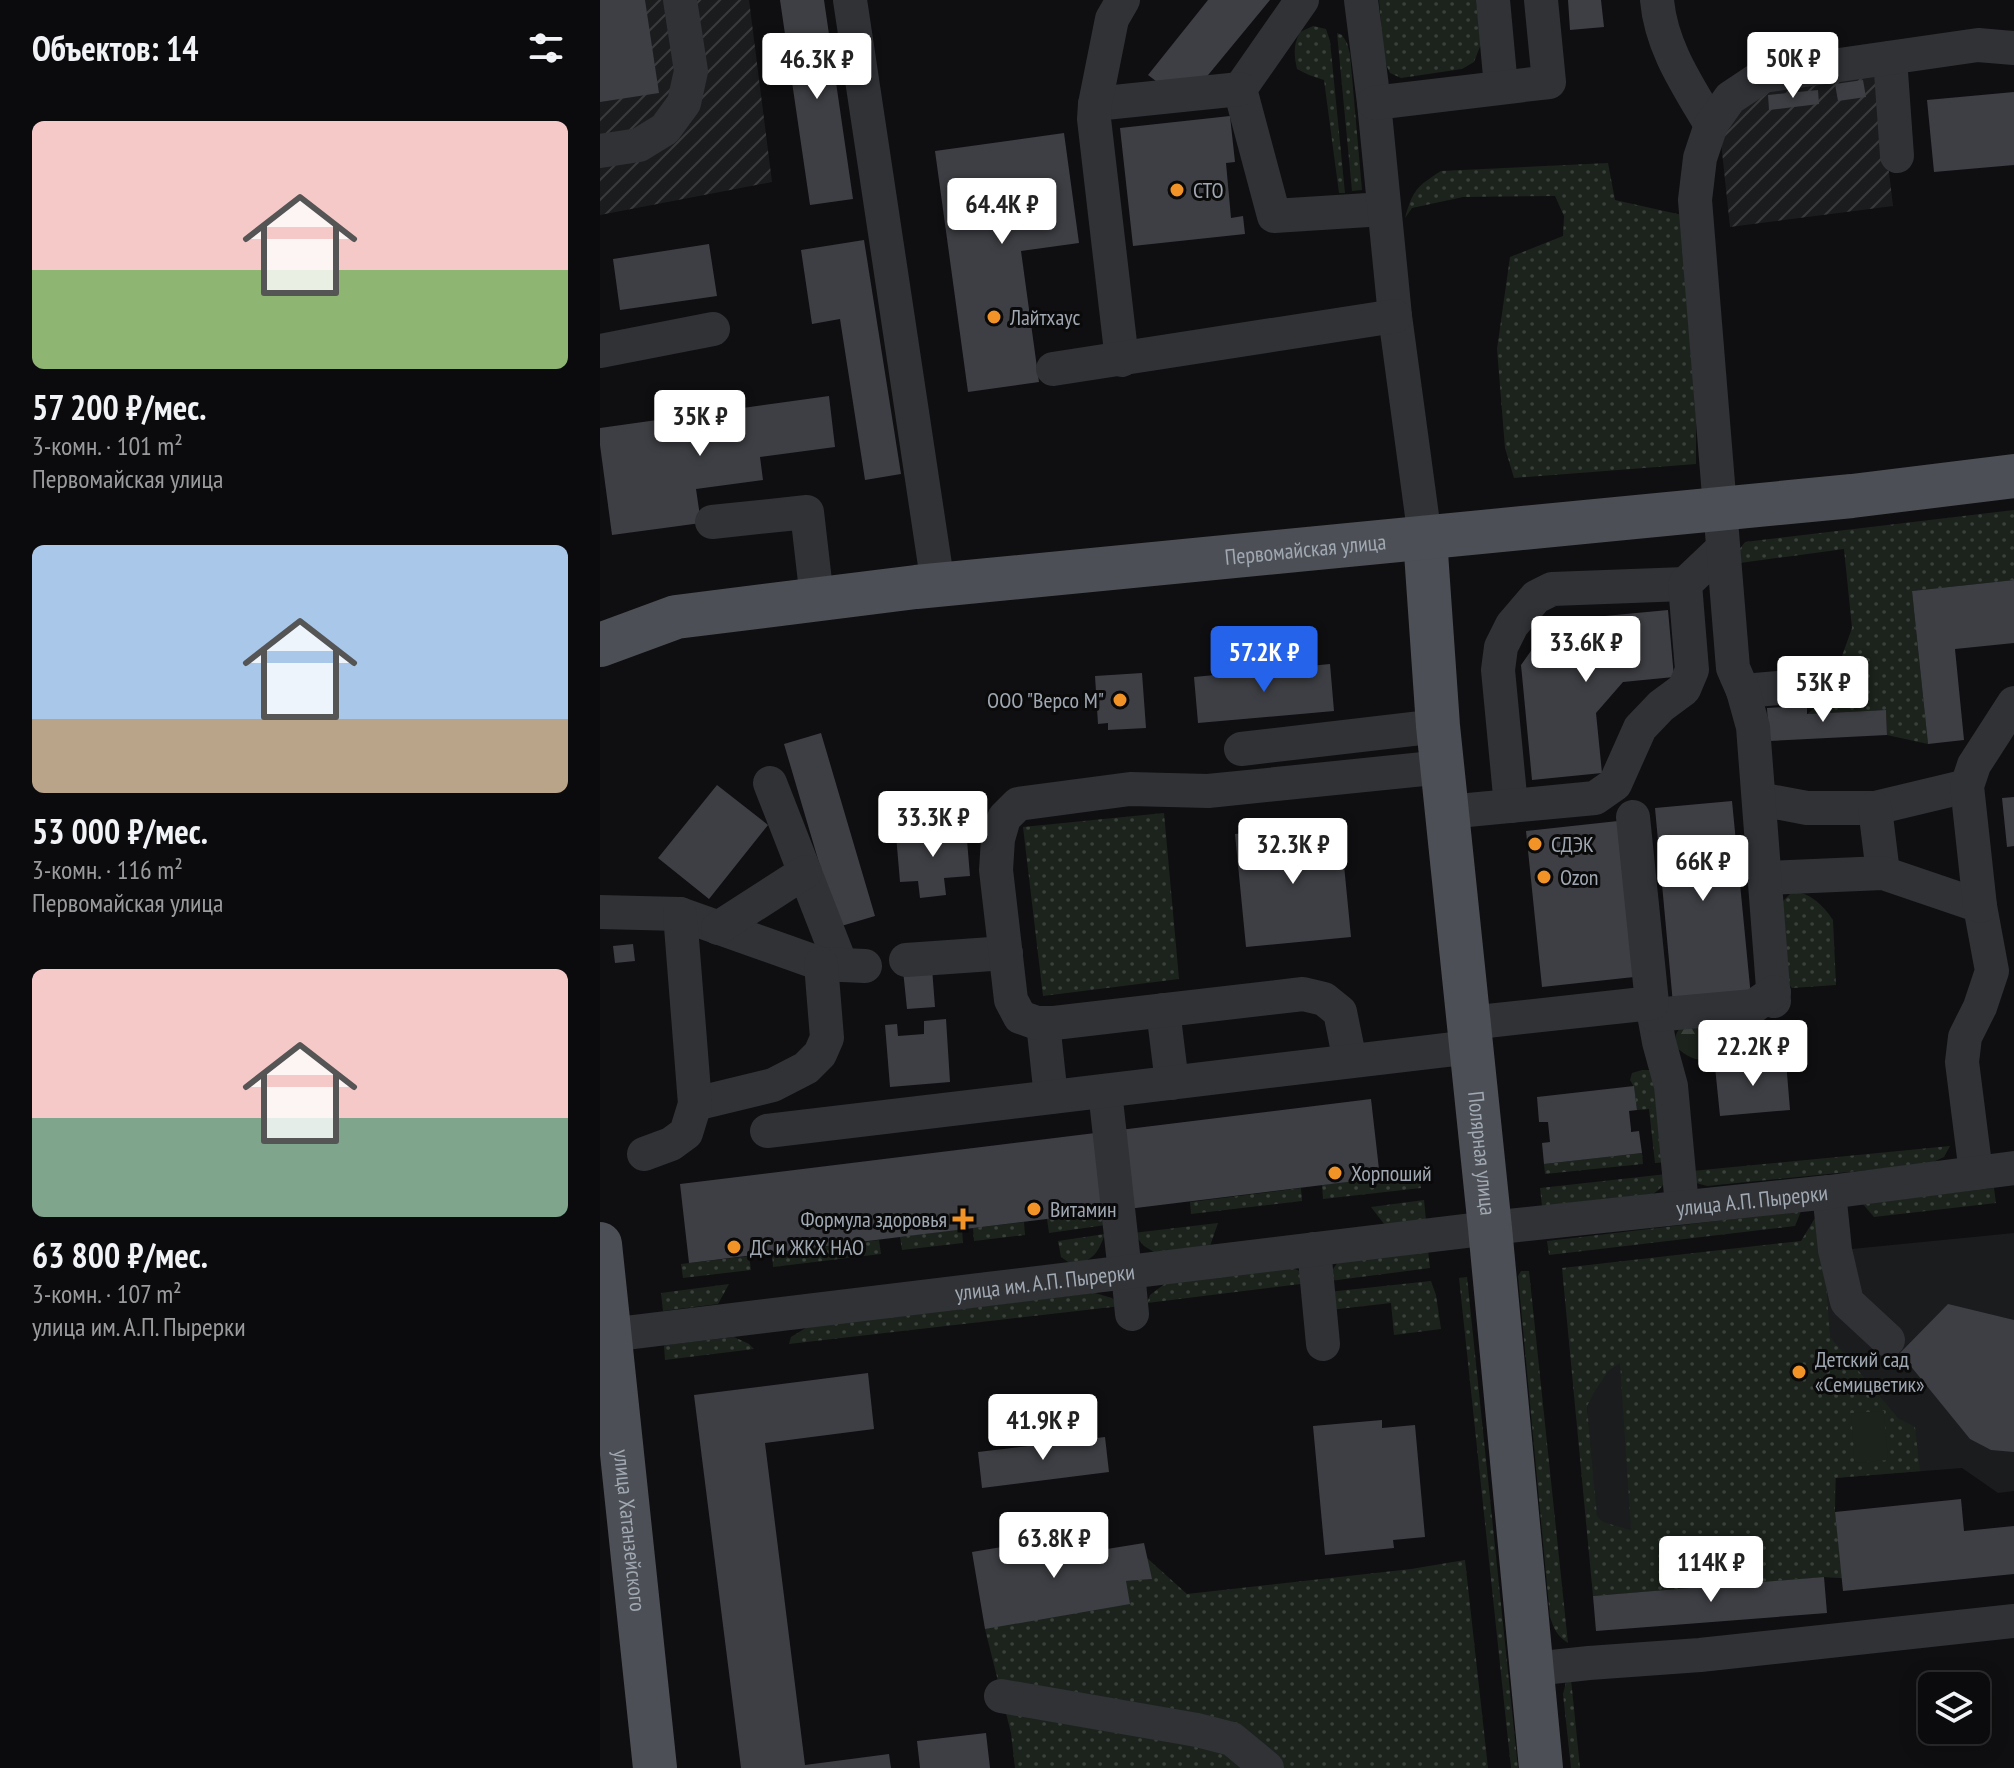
<!DOCTYPE html>
<html lang="ru">
<head>
<meta charset="utf-8">
<style>
	body { margin:0; font-family:"PT Sans Narrow",sans-serif; background:#19191b; color:#f1f3f6; height:100vh; display:flex; flex-direction:column; font-size:30px; white-space:nowrap }
	* { box-sizing:border-box; margin:0 }
	p { font-size:26px; color:#9a9b9d }
	.icon { flex:none; width:44px; height:44px; fill:none; stroke:currentColor; stroke-width:2; stroke-linecap:round; stroke-linejoin:round }
	.map { position:relative; flex:1; overflow:hidden }
	.details { display:flex; flex-direction:column; background:#0b0b0d; width:600px }
	.details>* { flex:none }
	.controls { position:absolute; left:1318px; top:1672px; display:grid; gap:16px }
	.controls a { display:grid; place-items:center; width:72px; height:72px; border-radius:12px; background:#0b0b0d; box-shadow:0 4px 20px #0003,0 0 0 2px #2b2b2e; font-size:40px }
	.price { position:absolute; translate:-50% -68px; padding:0 18px; border-radius:8px; background:#fff; color:#222; font-size:26px; line-height:52px; filter:drop-shadow(0 2px 4px #0008) }
	.price::after { content:''; position:absolute; left:50%; top:48px; width:24px; height:18px; margin-left:-12px; background:inherit; clip-path:polygon(0 0,100% 0,50% 100%) }
	.price.active { background:#2563eb; color:#fff }
	ul { padding:0; list-style:none }
	li { display:grid; align-content:center; gap:16px; height:424px; padding:0 32px }
	li span { display:grid; place-items:center; height:248px; border-radius:12px; color:#555 }
	li>.icon { margin-inline-start:auto }
	span .icon { width:144px; height:144px; fill:#fffc; stroke-width:1 }
	li b { font-size:34px }
	h2 { display:flex; justify-content:space-between; align-items:center; height:96px; padding:0 32px; font-size:34px }
	main { display:flex; flex:1; min-height:0 }
	.map>svg:first-child { display:block }
	.built { fill:#1b1c1e }
	.industrial { fill:url(#industrial-furrows) }
	.grass { fill:url(#grass-dots); fill-rule:evenodd }
	.forest { fill:url(#forest-firs) }
	.garden { fill:#1c231c }
	.building { fill:#3e3f44 }
	.lines { fill:none; stroke-linecap:round; stroke-linejoin:round }
	.minor { stroke:#303236; stroke-width:34 }
	.major { stroke:#4c4f55; stroke-width:44 }
	.poi-dot { fill:#f19327; stroke:#0a0a0b; stroke-width:3 }
	.labels { text-anchor:middle; dominant-baseline:central; stroke-width:6; stroke-linejoin:round; paint-order:stroke }
	.poi-label { font-size:22px; fill:#a0a8b2; stroke:#0a0a0b; text-anchor:start }
	.street-label { font-size:22px; fill:#a0a8b2; stroke:#0a0a0b }
</style>
</head>
<body>
<main>
<section class="details">
<h2>Объектов: 14<svg class="icon" aria-label="filters" viewBox="0 0 24 24"><path d="M4 7h16M4 17h16"/><circle cx="9" cy="7" r="2"/><circle cx="15" cy="17" r="2"/></svg></h2>
<ul>
<li><span style="background:linear-gradient(#f6c9c9 60%,#8fb573 0)"><svg class="icon" aria-label="home" viewBox="0 0 24 24"><path d="M3 11l9-7 9 7M6 9v11h12V9"/></svg></span><div><b>57 200 ₽/мес.</b><p>3-комн. · 101 m²</p><p>Первомайская улица</p></div></li>
<li><span style="background:linear-gradient(#a9c7e8 70%,#b9a48a 0)"><svg class="icon" aria-label="home" viewBox="0 0 24 24"><path d="M3 11l9-7 9 7M6 9v11h12V9"/></svg></span><div><b>53 000 ₽/мес.</b><p>3-комн. · 116 m²</p><p>Первомайская улица</p></div></li>
<li><span style="background:linear-gradient(#f6c9c9 60%,#7fa58c 0)"><svg class="icon" aria-label="home" viewBox="0 0 24 24"><path d="M3 11l9-7 9 7M6 9v11h12V9"/></svg></span><div><b>63 800 ₽/мес.</b><p>3-комн. · 107 m²</p><p>улица им. А.П. Пырерки</p></div></li>
</ul>
</section>
<div class="map">
<svg width="1414" height="1768" viewBox="0 0 1414 1768">
	<defs>
		<pattern id="industrial-furrows" width="10" height="10" patternUnits="userSpaceOnUse" patternTransform="scale(2)"><rect width="10" height="10" fill="#1b1c1e"/><path d="M-1 1l2-2M0 10L10 0M9 11l2-2" fill="none" stroke="#393a3c"/></pattern>
		<pattern id="grass-dots" width="8" height="8" patternUnits="userSpaceOnUse" patternTransform="scale(2)"><rect width="8" height="8" fill="#1c231c"/><path d="M2 2h.1M6 6h.1" fill="none" stroke="#3a403b" stroke-width="1.8" stroke-linecap="round"/></pattern>
		<pattern id="forest-firs" width="22" height="20" patternUnits="userSpaceOnUse" patternTransform="scale(2)"><rect width="22" height="20" fill="#1c231c"/><path d="M5 1l3.5 6h-7zM16 11l3.5 6h-7z" fill="#3a403b"/></pattern>
	</defs>
	<rect width="100%" height="100%" fill="#0f0f11"/>
	<path class="built" d="M1414,1233v258l-16,2 -36,-25 -126,10 -1,34 7,66 -18,-1 -221,18 -27,-319z"/>
	<path class="industrial" d="M0,0h149l23,182 -172,33z
		M1277,72l16,134 -163,21 -9,-85 9,-23 29,-27z"/>
	<path class="grass" d="M779,0h97l5,44 -7,18 -12,7 -61,9 -11,-5 -6,-13z
		M713,26l13,3 4,12 15,152h-6l-15,-113 -15,-5 -12,-6c-3,-14 -4,-24 3,-37z
		M737,33l5,2 5,8 3,11 12,136 -10,1z
		M1008,163l7,37 67,15 14,204v45l-182,14 -9,-30 -8,-99 13,-92 53,-21 1,-20 -9,-20 -92,1 -51,11 -7,10c8,-28 11,-31 36,-47z
		M1414,510v70l-102,11 16,153 -41,-9 -1,-25 -79,4 20,-16 25,-70 -8,-79 -104,14 -6,-7 11,-14z
		M564,813l15,166 -136,17 -20,-169z
		M1200,893c13,2 26,16 33,27l3,65 -44,3 -13,-13 3,-73 8,-8z
		M1042,1070h10l15,92 -12,1 -6,-54 -12,1 -3,-23 -4,-7 2,-7z
		M1350,1146l-6,11 -15,7 -222,22 -11,-3 -4,-12z
		M1042,1153l1,11 -98,10 -1,-10z
		M819,1173l2,15 -98,11 -1,-14z
		M1067,1174c-2,10 -5,14 -14,20l-111,12 -2,-18z
		M701,1188l1,13 -111,13 -1,-12z
		M1394,1188l2,15 -122,14 -12,-14z
		M824,1200l2,20 -41,5 -14,-18z
		M1201,1211l-6,15 -246,29 -2,-14z
		M504,1212l2,13 -57,8 -2,-14z
		M1221,1217l9,120 68,81 17,9 5,44 -85,7v34l7,66 -18,-1 -231,19 -31,-328 239,-27 14,-23zM1020,1363l11,167h-1l-27,-8 -6,-6 -10,-110 9,-17 13,-19z
		M424,1222l1,13 -51,6 -1,-13z
		M618,1223l-8,23 -56,6 -10,-6 -11,-13z
		M362,1229l1,14 -61,7 -2,-13z
		M505,1234c-8,21 -12,27 -34,30l-10,-7 -3,-16z
		M279,1240l2,14 -108,13 -1,-14z
		M828,1250l2,18 -100,13 3,-12 5,-7z
		M149,1256l2,14 -68,8 -2,-14z
		M690,1267c10,3 14,7 19,16l-162,20 3,-8 17,-13z
		M921,1271h8l39,372c-11,-7 -14,-14 -18,-26l-32,-341z
		M867,1277l51,491h-7l-52,-490z
		M831,1281l5,14 5,34 -47,6 -3,-32 -61,7 -2,-18z
		M129,1284l-11,20 -55,7 -2,-18z
		M495,1293l17,5 9,8 -332,38 2,-7 18,-11z
		M134,1337l15,7 5,5 -89,11 -1,-14 2,-1z
		M547,1558l40,36 224,-25 54,-9 23,208h-473l-4,-35 -26,-104 141,-48 25,-2z
		M971,1679l9,89h-9l-8,-74 3,-12z"/>
	<path class="forest" d="M1083,1024h55c-9,26 -30,49 -57,27 -4,-3 -6,-3 -6,-10 0,-7 4,-12 8,-17z"/>
	<path class="garden" d="M1284,1411l4,49 -33,3 -4,-50z"/>
	<path class="building" d="M0,0h45l14,93 -59,9z
		M180,0h44l29,199 -43,6z
		M608,0h62l-85,103 -37,-28z
		M968,0h33l3,27 -34,3z
		M1263,80l3,17 -28,4 -3,-17z
		M1218,90l1,14 -50,6 -1,-15z
		M1414,92v73l-80,7 -7,-72z
		M630,116l5,46 -9,1 5,55 12,-2 2,18 -112,12 -13,-118z
		M464,133l15,110 -58,8 18,131 -71,10 -33,-241z
		M264,240l37,234 -36,6 -25,-161 -28,5 -11,-74z
		M109,244l8,52 -97,14 -7,-51z
		M229,396l6,51 -75,10 3,23 -67,9 5,34 -89,12 -12,-90v-17z
		M1414,580v63l-59,6 9,91 -36,4 -16,-153z
		M1068,610l6,67 -51,5 -27,31 6,60 -70,7 -11,-115 31,-44z
		M730,664l4,47 -136,12 -4,-46z
		M542,673l4,55 -38,2v-7l-10,1 -3,-48z
		M1207,706v8l79,-4 1,25 -118,6 -2,-33z
		M221,733l54,183 -37,11 -54,-183z
		M117,785l51,40 -59,74 -51,-41z
		M1414,797v49l-7,1 -5,-49z
		M1132,801l19,196 -78,7 -18,-196z
		M1018,821l16,156 -92,10 -16,-156z
		M740,824l11,113 -105,10 -11,-113z
		M366,828l4,48 -26,2 2,17 -26,3 -2,-17 -18,1 -4,-47z
		M33,944l2,17 -20,2 -2,-17z
		M332,968l3,39 -28,2 -4,-39z
		M346,1019l4,63 -60,5 -5,-62 12,-1 1,12 26,-2v-13z
		M1186,1061l4,49 -70,6 -5,-49z
		M1034,1086l3,24 -8,1 2,18v3l8,-1 3,22 -98,11 -2,-21 8,-1 -2,-20h-9l-2,-25z
		M771,1099l9,79 -691,85 -9,-79z
		M1348,1304l66,16v132l-23,-2 -21,-11 -70,-86z
		M268,1373l6,56 -109,14 40,322 84,-11 2,14h-150l-47,-373z
		M782,1420v8l33,-3 10,112 -32,3 1,8 -69,7 -12,-129z
		M505,1437l4,35 -127,16 -4,-36z
		M1361,1499l3,32 50,-5v48l-171,17 -8,-79z
		M467,1536l3,19 74,-12 8,36 -26,2 4,23 -145,25 -13,-77z
		M1224,1577l3,36 -231,18 -3,-35z
		M386,1733l4,35h-70l-3,-27z"/>
	<g class="lines">
		<g class="minor">
			<path d="M250,0l88,585"/>
			<path d="M702,0l-62,89 34,127 110,-7"/>
			<path d="M761,0l13,103 21,213 30,222"/>
			<path d="M893,0l8,87"/>
			<path d="M1057,0c4,47 31,86 54,125"/>
			<path d="M1290,58l7,98"/>
			<path d="M774,103l175,-21 -8,-82"/>
			<path d="M495,104l145,-15"/>
			<path d="M0,151l39,-6 26,-16 19,-26 7,-32 -11,-71"/>
			<path d="M0,351l113,-22"/>
			<path d="M522,360l-28,-241 1,-15 17,-85 11,-19"/>
			<path d="M453,369l342,-53"/>
			<path d="M112,522l95,-10 10,87"/>
			<path d="M1143,691l82,-7"/>
			<path d="M641,749l197,-23"/>
			<path d="M170,783l71,182"/>
			<path d="M1159,799l48,9h68l92,-22"/>
			<path d="M911,806l-13,-136 3,-23 11,-22 24,-28 16,-8 133,-5"/>
			<path d="M1275,808l8,65"/>
			<path d="M847,812l148,-14 20,-14 25,-56 21,-22 23,-17 8,-19 -7,-86 38,-36"/>
			<path d="M1164,878l119,-5 97,33 12,65 -12,36 -15,30 -3,25 14,111"/>
			<path d="M1380,906l-13,-120 7,-21 40,-62"/>
			<path d="M0,912l80,2 141,50 44,2"/>
			<path d="M118,928l87,-56"/>
			<path d="M306,960l100,-7"/>
			<path d="M1174,1001l-21,-274 -10,-36 -10,-23 -38,-468 5,-42 11,-33 19,-27 33,-22 215,-31 36,3"/>
			<path d="M1052,1003l7,39 12,44 11,120"/>
			<path d="M563,1010l9,73"/>
			<path d="M1054,1015l100,-9 20,-14"/>
			<path d="M443,1023l8,74"/>
			<path d="M869,1023l183,-20 -19,-186"/>
			<path d="M750,1061l-10,-49 -16,-13 -21,-5 -249,29h-17l-17,-6 -9,-17 -15,-130 2,-31 6,-21 14,-14 112,-15 78,2 235,-24"/>
			<path d="M505,1091l20,181"/>
			<path d="M95,1104l78,-19 33,-17 14,-14 7,-16 -6,-74"/>
			<path d="M167,1131l704,-84"/>
			<path d="M44,1154l27,-10 15,-11 9,-29 -15,-190"/>
			<path d="M1229,1192l6,58 12,52 41,38"/>
			<path d="M714,1249l9,95"/>
			<path d="M528,1272l4,42"/>
			<path id="s1" d="M0,1336l890,-108 339,-36 185,-24"/>
			<path d="M933,1669l56,-6 111,-8 314,-34"/>
			<path d="M401,1696l196,34 35,9 35,29"/>
		</g>
		<g class="major">
			<path id="s2" d="M825,538l13,188 52,502 51,540"/>
			<path id="s3" d="M0,645l76,-28 240,-30 936,-91 162,-20"/>
			<path id="s4" d="M0,1244l55,524"/>
		</g>
	</g>
	<g class="poi-dot">
		<circle cx="577" cy="190" r="8"/>
		<circle cx="394" cy="317" r="8"/>
		<circle cx="520" cy="700" r="8"/>
		<circle cx="935" cy="844" r="8"/>
		<circle cx="944" cy="877" r="8"/>
		<circle cx="735" cy="1173" r="8"/>
		<circle cx="434" cy="1209" r="8"/>
		<path d="M359 1207h8v8h8v8h-8v8h-8v-8h-8v-8h8z"/>
		<circle cx="134" cy="1247" r="8"/>
		<circle cx="1199" cy="1372" r="8"/>
	</g>
	<g class="labels">
		<g class="poi-label">
			<text x="593" y="190">СТО</text>
			<text x="410" y="317">Лайтхаус</text>
			<text x="504" y="700" text-anchor="end">ООО "Версо М"</text>
			<text x="951" y="844">СДЭК</text>
			<text x="960" y="877">Ozon</text>
			<text x="751" y="1173">Хорпоший</text>
			<text x="450" y="1209">Витамин</text>
			<text x="347" y="1219" text-anchor="end">Формула здоровья</text>
			<text x="150" y="1247">ДС и ЖКХ НАО</text>
			<text x="1215" y="1359">Детский сад<tspan x="1215" dy="25">«Семицветик»</tspan></text>
		</g>
		<g class="street-label">
			<text stroke="none"><textPath href="#s3" startOffset="714">Первомайская улица</textPath></text>
			<text stroke="none"><textPath href="#s2" startOffset="618">Полярная улица</textPath></text>
			<text stroke="none"><textPath href="#s1" startOffset="1160">улица А.П. Пырерки</textPath></text>
			<text stroke="none"><textPath href="#s1" startOffset="448">улица им. А.П. Пырерки</textPath></text>
			<text stroke="none"><textPath href="#s4" startOffset="288">улица Хатанзейского</textPath></text>
		</g>
	</g>
</svg>
<div class="controls">
<a><svg class="icon" aria-label="layers" viewBox="0 0 24 24"><path d="M12 4l9 5-9 5-9-5zM3 14l9 5 9-5"/></svg></a>
</div>
<b class="price" style="left:1193px;top:100px">50K ₽</b>
<b class="price" style="left:217px;top:101px">46.3K ₽</b>
<b class="price" style="left:402px;top:246px">64.4K ₽</b>
<b class="price" style="left:100px;top:458px">35K ₽</b>
<b class="price" style="left:986px;top:684px">33.6K ₽</b>
<b class="price active" style="left:664px;top:694px">57.2K ₽</b>
<b class="price" style="left:1223px;top:724px">53K ₽</b>
<b class="price" style="left:333px;top:859px">33.3K ₽</b>
<b class="price" style="left:693px;top:886px">32.3K ₽</b>
<b class="price" style="left:1103px;top:903px">66K ₽</b>
<b class="price" style="left:1153px;top:1088px">22.2K ₽</b>
<b class="price" style="left:443px;top:1462px">41.9K ₽</b>
<b class="price" style="left:454px;top:1580px">63.8K ₽</b>
<b class="price" style="left:1111px;top:1604px">114K ₽</b>
</div>
</main>
</body>
</html>
